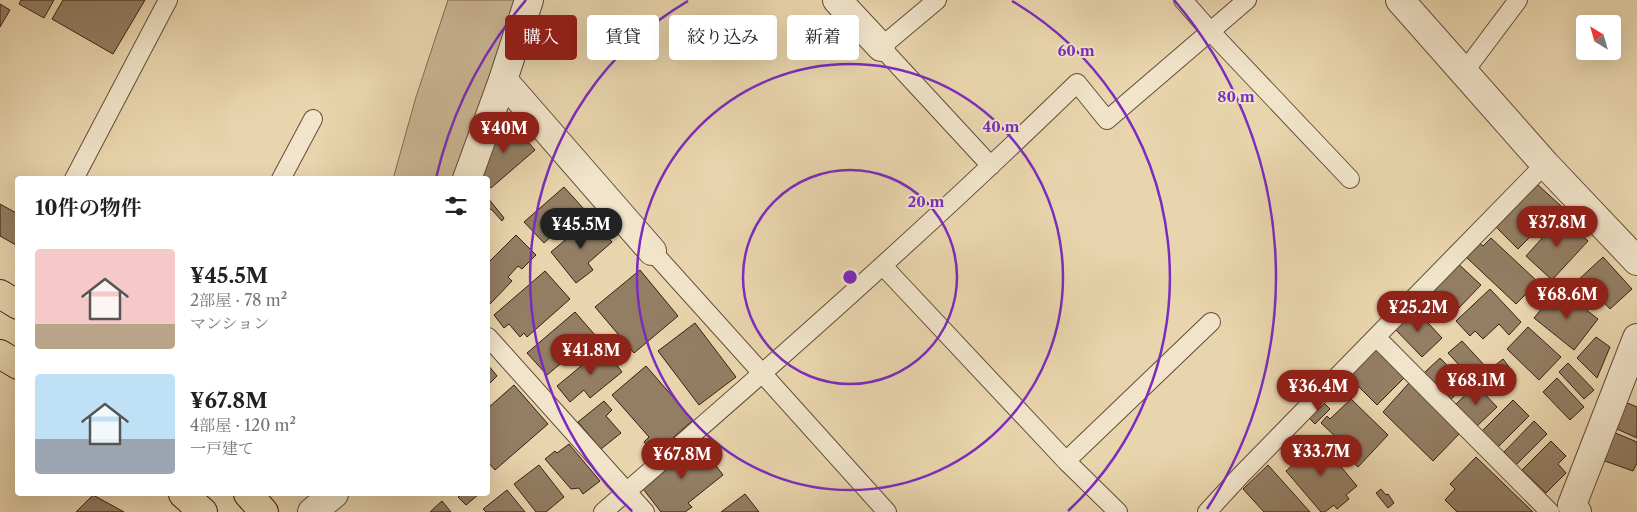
<!DOCTYPE html>
<html lang="ja">
<head>
<meta charset="utf-8">
<style>
	body { margin:0; font-family:"Libre Caslon Text","Noto Serif JP",serif; background:#f6f6f6; color:#222; height:100vh; display:flex; flex-direction:column; font-size:19px; white-space:nowrap }
	* { box-sizing:border-box; margin:0 }
	p { font-size:16px; color:#767676 }
	.icon { flex:none; width:28px; height:28px; fill:none; stroke:currentColor; stroke-width:2; stroke-linecap:round; stroke-linejoin:round }
	.map { position:relative; flex:1; overflow:hidden }
	.sheet { position:absolute; left:15px; top:176px; width:475px; height:320px; display:flex; flex-direction:column; background:#fff; border-radius:5px; box-shadow:0 5px 20px #0002 }
	.sheet>* { flex:none }
	.banner { position:absolute; left:505px; top:15px; width:475px; height:45px; display:flex; gap:10px }
	.needle { width:32px; rotate:323deg }
	.tools { position:absolute; left:1576px; top:15px; display:grid; gap:10px }
	.tools a { display:grid; place-items:center; width:45px; height:45px; border-radius:5px; background:#fff; box-shadow:0 5px 20px #0002; font-size:25px }
	.price { position:absolute; translate:-50% -42px; padding:0 11px; border-radius:18px; background:#8f2418; color:#fff; font-size:16px; line-height:32px; filter:drop-shadow(0 1px 2px #0008) }
	.price::after { content:''; position:absolute; left:50%; top:30px; width:15px; height:11px; margin-left:-8px; background:inherit; clip-path:polygon(0 0,100% 0,50% 100%) }
	.price.active { background:#222; color:#fff }
	ul { padding:0; list-style:none }
	li { display:flex; align-items:center; gap:15px; height:125px; padding:0 20px }
	li span { display:grid; place-items:center; flex:none; width:140px; height:100px; border-radius:5px; color:#555 }
	li>.icon { margin-inline-start:auto }
	span .icon { width:60px; height:60px; fill:#fffc; stroke-width:1 }
	li b { font-size:21px }
	h2 { display:flex; justify-content:space-between; align-items:center; height:60px; padding:0 20px; font-size:21px }
	.tag { padding:0 18px; border-radius:5px; background:#fff; box-shadow:0 5px 20px #0002; font-size:18px; line-height:45px }
	.tag.active { background:#8f2418; color:#fff }
	.map>svg:first-child { display:block }
	.green { fill:#cab693; stroke:#806b54 }
	.building { fill:#937e64; stroke:#352014 }
	.lines { fill:none; stroke-linecap:round; stroke-linejoin:round }
	.lane-casing { stroke:#624d3a; stroke-width:20 }
	.street-casing { stroke:#624d3a; stroke-width:30 }
	.primary-casing { stroke:#352014; stroke-width:30 }
	.lane { stroke:#f1e4ca; stroke-width:18 }
	.street { stroke:#f1e4ca; stroke-width:28 }
	.primary { stroke:#e9d5ad; stroke-width:28 }
	.ring { fill:none; stroke:#7b2cbf; stroke-width:2.5 }
	.centre { fill:#7b2cbf; stroke:#f1e4ca; stroke-width:2.5 }
	.ring-label { font-size:15px; text-anchor:middle; font-weight:bold; fill:#7b2cbf; stroke:#f1e4ca; stroke-width:4; stroke-linejoin:round; paint-order:stroke }
</style>
</head>
<body>
<div class="map">
<svg width="1637" height="512" viewBox="0 0 1637 512">
	<rect width="100%" height="100%" fill="#e9d5ad"/>
	<filter id="stains"><feTurbulence type="fractalNoise" baseFrequency=".004" numOctaves="4"/><feColorMatrix values="0 0 0 0 .2 0 0 0 0 .09 0 0 0 0 .02 0 0 0 .5 -.17"/></filter>
	<radialGradient id="worn" r=".72"><stop offset=".6" stop-color="#630" stop-opacity="0"/><stop offset="1" stop-color="#630" stop-opacity=".3"/></radialGradient>
	<path class="green" d="M448,0h69l-61,179h-63l23,-82z"/>
	<path class="building" d="M21,0h33l-10,18 -25,-14z
		M63,0h82l-32,54 -61,-35z
		M0,4l10,6 -10,17z
		M510,121l25,29 -44,38 -3,-4v-5h-5l-7,-9 13,-11 -6,-7 3,-10z
		M1528,185h10l23,21 -43,43 -27,-27z
		M564,187l19,21 -39,35 -20,-21z
		M488,198l16,20 -2,3 -10,-11 -4,-2z
		M0,204l18,10 -2,31 -16,-9z
		M1561,217l27,24 -36,39 -26,-24z
		M591,218l21,24 -24,21 5,7 -17,13 -25,-31z
		M516,235l20,20 -14,14 -4,-3 -10,11 4,4 -22,23 -2,-2v-39z
		M1491,238l47,44 -22,22 -51,-48 13,-14 5,4z
		M1603,257l29,32 -22,20 -14,-15 -5,5 -15,-17z
		M1453,259l28,26 -25,26 -28,-25z
		M640,270l38,46 -44,37 -39,-46z
		M545,271l25,28 -43,38 -3,-4 -4,4 -11,-13 -5,4 -10,-13z
		M1490,289l31,33 -12,13 -10,-11 -16,15 -8,-8 -5,5 -14,-15z
		M1563,292l35,27 -24,31 -40,-32 10,-12 5,4z
		M1415,309l27,29 -20,19 -27,-28z
		M575,312l20,23 -48,40 -20,-22z
		M695,323l41,54 -37,28 -41,-54z
		M1528,327l33,30 -22,23 -32,-31z
		M1596,337l14,10 -13,31 -20,-20z
		M1462,341l24,26 -14,12 -24,-26z
		M1373,347l31,31 -27,27 -31,-31z
		M603,348l19,24 -32,26 -6,-8 -14,12 -13,-16z
		M1440,358l26,27 -16,15 -26,-27z
		M1503,359l13,17 -25,20 -13,-17z
		M1568,363l26,27 -10,9 -25,-27z
		M488,365l9,11 -9,9z
		M646,366l47,54 -38,34 -11,-12 5,-5 -37,-42z
		M1557,378l27,29 -14,13 -27,-28z
		M1409,383l51,50 -27,28 -50,-49z
		M514,385l34,39 -53,46 -7,-8v-54z
		M1476,385l21,22 -21,20 -21,-22z
		M1351,399l37,36 -30,32 -26,-25 5,-4 -16,-15 6,-7 3,3z
		M1513,400l16,16 -31,31 -16,-16z
		M604,401l8,9 -6,6 15,17 -20,16 -23,-27z
		M1322,401l8,8 -15,15 -8,-8z
		M1625,402l12,5v31l-20,-9z
		M1534,421l13,13 -31,31 -12,-13z
		M1613,432l24,10v21l-4,8 -31,-11z
		M1317,438l40,48 -11,9 3,4 -12,10 -3,-4 -9,7h-4l-35,-41 10,-9 -3,-4z
		M697,441l26,34 -35,28 4,4 -7,5h-24l-21,-27z
		M1551,441l15,15 -8,8 8,9 -20,20 -24,-23z
		M569,444l31,37 -17,13 -4,-6 -8,1 -26,-30 10,-8 2,2z
		M1476,457l57,55h-76l-12,-12 10,-11 -5,-5z
		M539,465l25,32 -18,15h-10l-22,-28z
		M1268,465l42,47h-46l-21,-23z
		M1381,489l5,6 2,-1 6,9 -6,5 -12,-15z
		M507,490l18,22h-39l-3,-3z
		M462,494h17l-13,11 -8,-8z
		M745,494l14,18h-38z
		M93,495l31,17h-48z
		M442,501l9,11h-21z"/>
	<g class="lines">
		<g class="lane-casing">
			<path id="lane" d="M937,0l-56,47 110,119
				M1183,0l27,31 140,148
				M1464,72l54,-72
				M74,179l94,-179
				M281,179l32,-60
				M652,251l235,261
				M883,266l183,195 52,51
				M488,337l157,175
				M1376,337l174,175
				M1066,461l145,-139
				M603,512c161,-139 321,-280 474,-429l30,37 140,-120
				M1207,512l34,-37 304,-311"/>
		</g>
		<g class="street-casing">
			<path id="street" d="M837,0l44,47
				M1400,0l145,164 92,97
				M503,80l149,171
				M467,179l36,-99 26,-80
				M312,512l22,-18
				M1577,512l-5,-7 65,-167"/>
		</g>
		<g class="primary-casing">
			<path id="primary" d="M0,294l18,11
				M0,354l18,11
				M183,494l20,18
				M248,494l16,18"/>
		</g>
		<use href="#lane" class="lane"/>
		<use href="#street" class="street"/>
		<use href="#primary" class="primary"/>
	</g>
	<g class="ring">
		<circle cx="850" cy="277" r="107"/>
		<circle cx="850" cy="277" r="213"/>
		<path d="M632 511A320 320 0 0 1 688 1M1012 1A320 320 0 0 1 1068 511"/>
		<path d="M436 178A426 426 0 0 1 526 0M1174 0A426 426 0 0 1 1207 509"/>
	</g>
	<circle cx="850" cy="277" r="8" class="centre"/>
	<g class="ring-label">
		<text x="1076" y="56">60 m</text>
		<text x="1236" y="102">80 m</text>
		<text x="1001" y="132">40 m</text>
		<text x="926" y="207">20 m</text>
	</g>
	<rect width="100%" height="100%" filter="url(#stains)"/>
	<rect width="100%" height="100%" fill="url(#worn)"/>
</svg>
<div class="tools">
<a><svg class="needle" viewBox="-14 -14 28 28"><path d="M0-13l5 13h-10z" fill="#e53935"/><path d="M0 13l5-13h-10z" fill="#767676"/></svg></a>
</div>
<b class="price" style="left:504px;top:154px">¥40M</b>
<b class="price" style="left:1557px;top:248px">¥37.8M</b>
<b class="price active" style="left:581px;top:250px">¥45.5M</b>
<b class="price" style="left:1567px;top:320px">¥68.6M</b>
<b class="price" style="left:1418px;top:333px">¥25.2M</b>
<b class="price" style="left:591px;top:376px">¥41.8M</b>
<b class="price" style="left:1476px;top:406px">¥68.1M</b>
<b class="price" style="left:1318px;top:412px">¥36.4M</b>
<b class="price" style="left:1321px;top:477px">¥33.7M</b>
<b class="price" style="left:682px;top:480px">¥67.8M</b>
<div class="banner">
<a class="tag active">購入</a>
<a class="tag">賃貸</a>
<a class="tag">絞り込み</a>
<a class="tag">新着</a>
</div>
<section class="sheet">
<h2>10件の物件<svg class="icon" aria-label="filters" viewBox="0 0 24 24"><path d="M4 7h16M4 17h16"/><circle cx="9" cy="7" r="2"/><circle cx="15" cy="17" r="2"/></svg></h2>
<ul>
<li><span style="background:linear-gradient(#f6c9c9 75%,#b9a48a 0)"><svg class="icon" aria-label="home" viewBox="0 0 24 24"><path d="M3 11l9-7 9 7M6 9v11h12V9"/></svg></span><div><b>¥45.5M</b><p>2部屋 · 78 m²</p><p>マンション</p></div></li>
<li><span style="background:linear-gradient(#bfe0f5 65%,#9aa5b1 0)"><svg class="icon" aria-label="home" viewBox="0 0 24 24"><path d="M3 11l9-7 9 7M6 9v11h12V9"/></svg></span><div><b>¥67.8M</b><p>4部屋 · 120 m²</p><p>一戸建て</p></div></li>
</ul>
</section>
</div>
</body>
</html>
